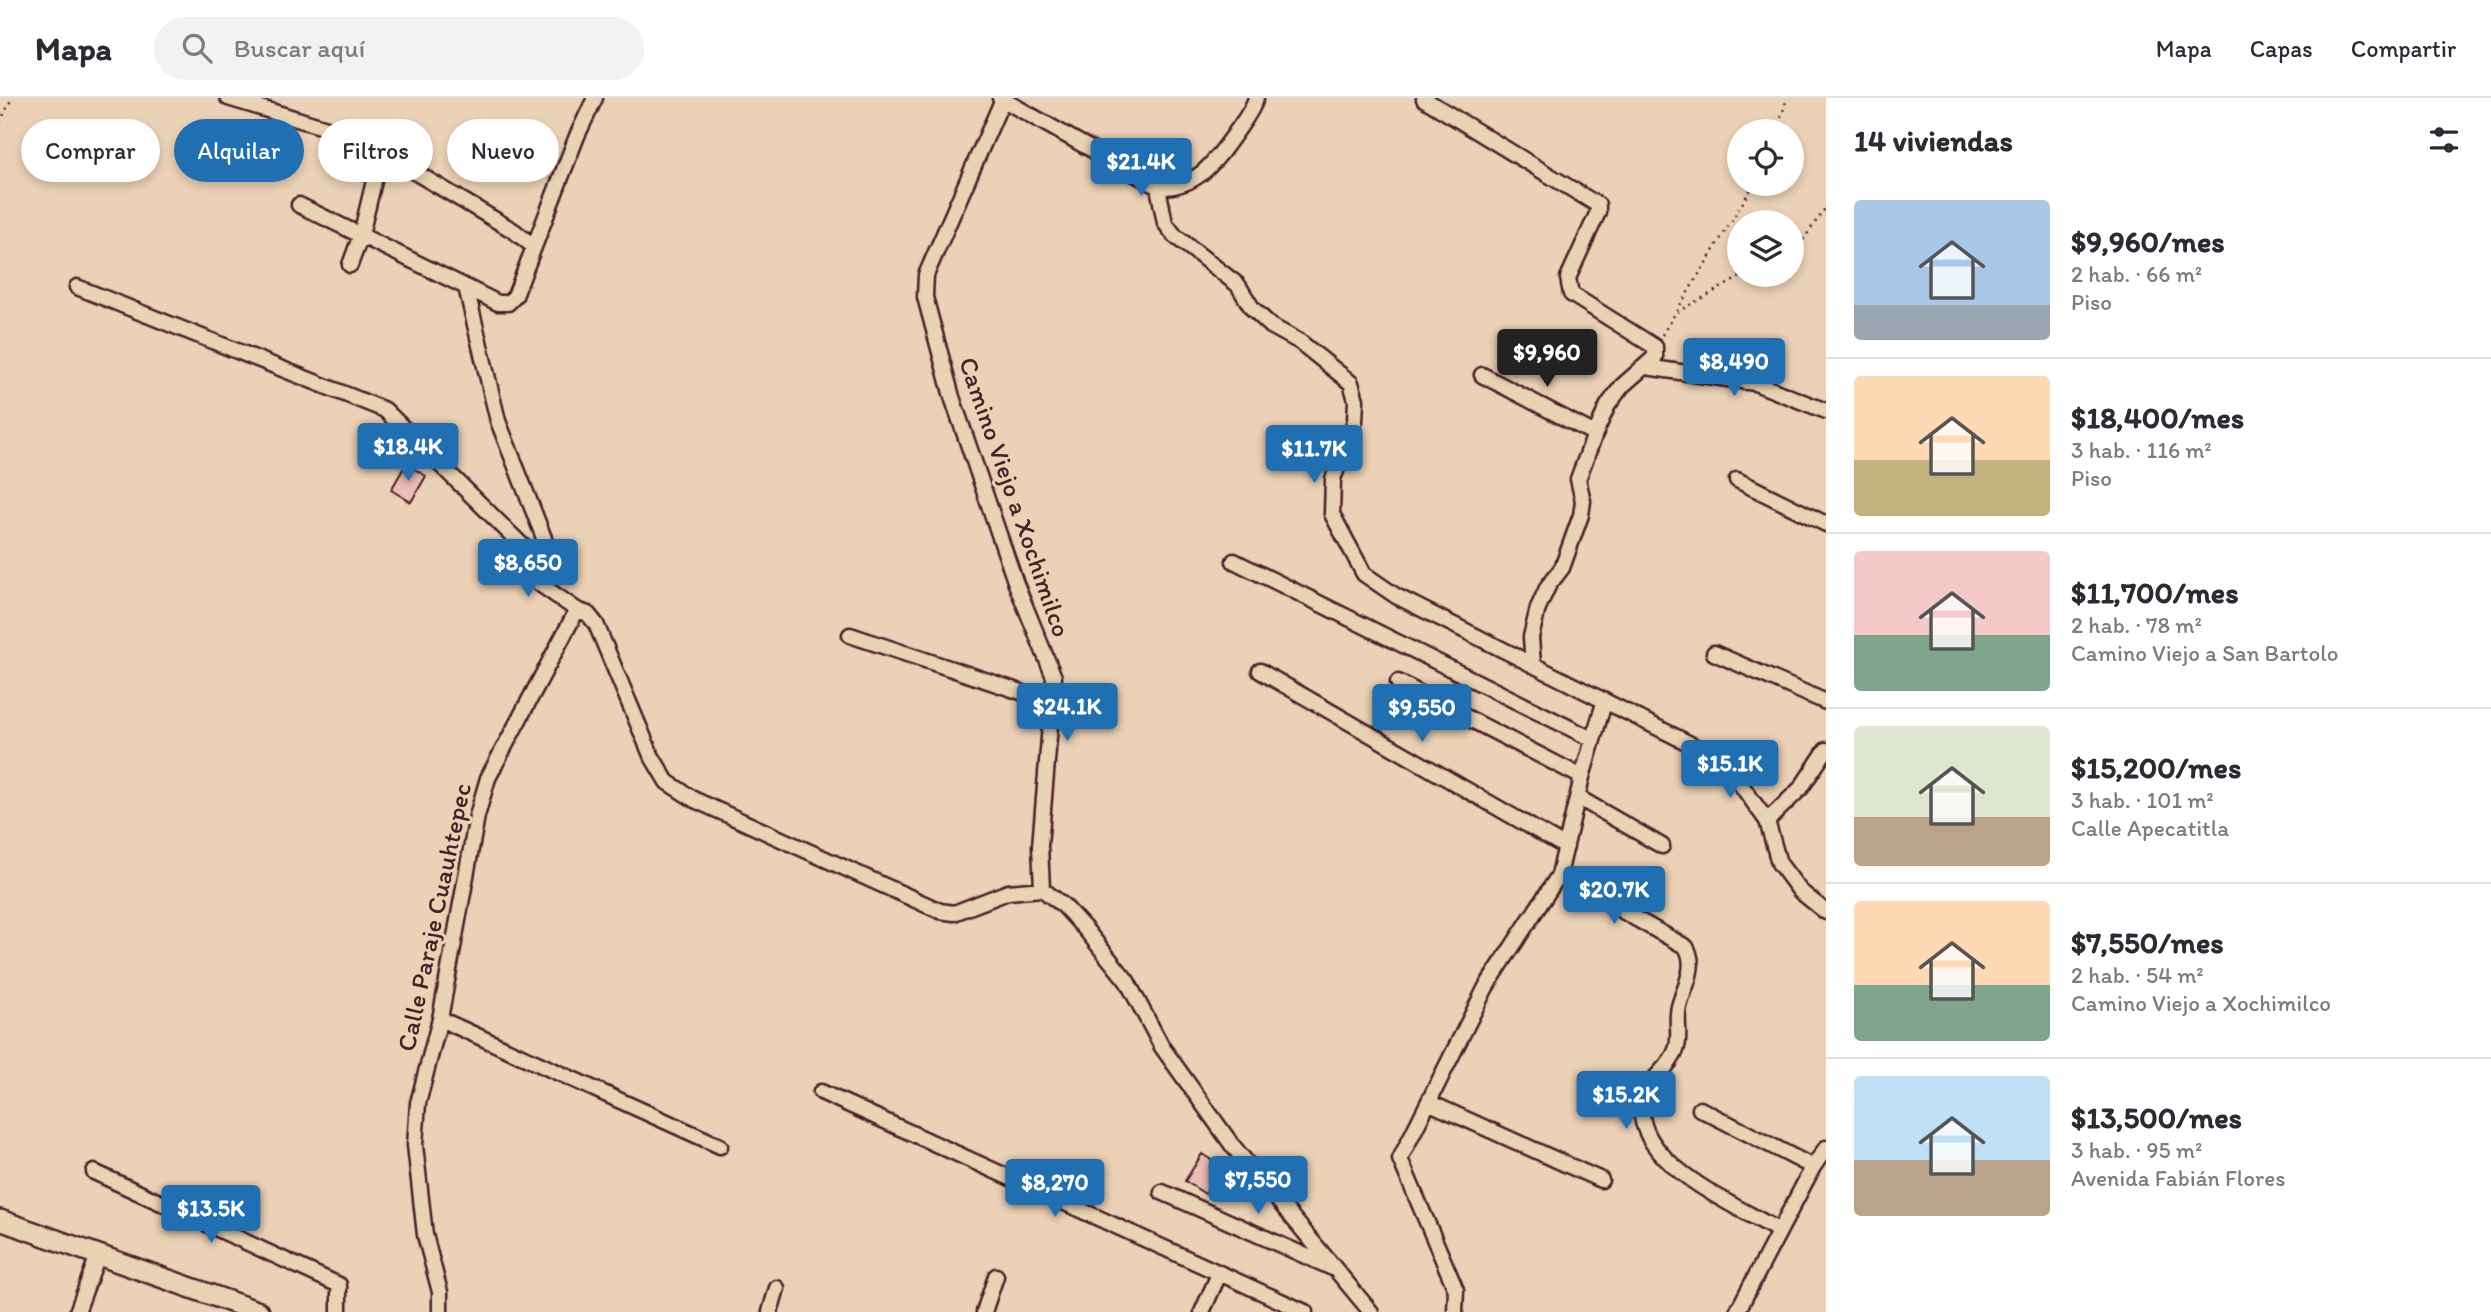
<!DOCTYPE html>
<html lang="es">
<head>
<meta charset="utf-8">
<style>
	body { margin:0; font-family:Itim,sans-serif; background:#f2f2f3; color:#2b2b33; height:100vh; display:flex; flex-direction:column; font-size:26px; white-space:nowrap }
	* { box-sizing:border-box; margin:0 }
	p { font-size:23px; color:#7c7c81 }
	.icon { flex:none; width:38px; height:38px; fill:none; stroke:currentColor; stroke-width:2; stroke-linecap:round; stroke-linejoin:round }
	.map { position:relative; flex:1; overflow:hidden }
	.panel { display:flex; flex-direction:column; background:#fff; width:665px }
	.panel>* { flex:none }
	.guide { position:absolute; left:21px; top:21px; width:665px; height:63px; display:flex; gap:14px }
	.controls { position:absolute; left:1727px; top:21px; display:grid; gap:14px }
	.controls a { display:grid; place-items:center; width:77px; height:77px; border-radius:50%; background:#fff; box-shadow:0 4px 10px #0003; font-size:35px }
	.price { position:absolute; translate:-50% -60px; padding:0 16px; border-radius:7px; background:#1f6fb2; color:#fff; font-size:23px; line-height:46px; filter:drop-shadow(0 2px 4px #0008) }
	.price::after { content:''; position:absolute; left:50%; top:42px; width:21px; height:16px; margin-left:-10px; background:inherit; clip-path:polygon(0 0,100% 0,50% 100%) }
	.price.on { background:#222; color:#fff }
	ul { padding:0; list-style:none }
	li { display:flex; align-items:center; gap:21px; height:175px; padding:0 28px }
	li+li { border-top:2px solid #e1e1e2 }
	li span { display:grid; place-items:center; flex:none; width:196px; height:140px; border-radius:7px; color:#555 }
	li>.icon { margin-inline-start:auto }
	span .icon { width:84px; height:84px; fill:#fffc; stroke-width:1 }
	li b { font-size:30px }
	h2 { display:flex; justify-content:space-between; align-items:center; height:84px; padding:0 28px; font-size:30px }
	.pill { padding:0 24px; border-radius:32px; background:#fff; box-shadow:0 4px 10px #0003; font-size:24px; line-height:63px }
	.pill.on { background:#1f6fb2; color:#fff }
	header { display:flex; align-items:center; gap:42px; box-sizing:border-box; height:98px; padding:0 35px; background:#fff; border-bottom:2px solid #e1e1e2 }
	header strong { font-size:33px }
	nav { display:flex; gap:38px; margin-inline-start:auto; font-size:24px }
	.search { width:490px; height:63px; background:#f2f2f3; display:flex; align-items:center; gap:18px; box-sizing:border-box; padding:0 24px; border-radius:38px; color:#7c7c81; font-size:26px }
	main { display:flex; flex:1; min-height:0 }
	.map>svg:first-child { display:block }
	.building { fill:#edbdb6; stroke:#4a1f2b; stroke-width:2 }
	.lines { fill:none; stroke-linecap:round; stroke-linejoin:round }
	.street-casing { stroke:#4a1f2b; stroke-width:19 }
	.secondary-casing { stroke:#4a1f2b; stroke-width:24 }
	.path { stroke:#4a1f2b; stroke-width:2.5; stroke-dasharray:2 5; stroke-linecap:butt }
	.street { stroke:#e8d4b2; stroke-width:14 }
	.secondary { stroke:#e8d4b2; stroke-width:19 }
	.labels { text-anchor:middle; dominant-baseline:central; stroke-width:6; stroke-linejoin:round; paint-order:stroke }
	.street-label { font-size:26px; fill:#4a1f2b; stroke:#e8d4b2 }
</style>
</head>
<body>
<header>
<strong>Mapa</strong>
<div class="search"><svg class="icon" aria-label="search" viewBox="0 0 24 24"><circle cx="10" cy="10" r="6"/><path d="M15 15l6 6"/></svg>Buscar aquí</div>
<nav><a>Mapa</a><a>Capas</a><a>Compartir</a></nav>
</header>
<main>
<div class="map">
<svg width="1826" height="1214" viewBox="0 0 1826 1214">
	<rect width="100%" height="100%" fill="#ebd1b5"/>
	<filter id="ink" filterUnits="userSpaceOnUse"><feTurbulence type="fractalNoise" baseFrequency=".0143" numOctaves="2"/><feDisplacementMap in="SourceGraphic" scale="14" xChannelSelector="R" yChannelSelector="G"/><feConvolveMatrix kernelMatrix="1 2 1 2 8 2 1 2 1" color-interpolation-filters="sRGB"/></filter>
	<g filter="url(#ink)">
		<path class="building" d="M406,366l20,12 -15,26 -20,-12z
			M1202,1056l27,17 -11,17 -6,-4 -7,10 -20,-13z"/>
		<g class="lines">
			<g class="street-casing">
				<path id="street" d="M228,0l102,31 51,23 133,79 19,15
					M1000,0l158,89c39,1 55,-23 76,-52 8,-12 18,-23 22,-37
					M1424,1l174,106v7l-30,66 3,16 84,53v10l-33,29 -14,19 -13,29 -17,45 5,22 -2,14 -19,53 -14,18 -10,22 -7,29 2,28
					M1002,3l-76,174 -1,22 27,100 64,187 38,93 -14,169 2,43 22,17 22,24 41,51 35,66 70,98 139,167
					M1158,89l7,36 10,13 63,49 14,23 19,18 29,16 51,41 5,17 -1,21 -22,58 -1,35 32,60 32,22 320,161 15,14 36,50 12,42 21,28 26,21
					M299,107l167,82
					M350,167l11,-30 20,-83
					M77,189l308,123 153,151 6,-23 -46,-117 -32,-134 32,16h10l7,-7 62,-160 18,-38
					M1646,269l109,16 71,28
					M1482,277l113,59
					M1737,382l89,44
					M538,463l-4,19 43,30
					M1234,463l358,178
					M850,537l204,68
					M1714,555l112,49
					M1260,573l306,176
					M1398,584l184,95
					M1579,700l83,48
					M1767,723l34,-33 25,-38
					M1559,777l127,72c11,18 0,37 -6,56 -6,17 2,32 -4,47 -6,18 -28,29 -33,48 -15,63 92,106 136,133
					M440,921l280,127
					M821,994l484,220
					M1430,1005l171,77
					M1700,1011l113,58
					M94,1074l245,113v27
					M1162,1094l173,77
					M77,1214l21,-57
					M440,1214v-20l-15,-57 -10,-90 3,-42 22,-84 37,-203 11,-38 89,-168 11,4 8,10 55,131 16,27 28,18 245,111 14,2 54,-21 34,-3
					M770,1214l7,-24
					M984,1214l12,-36
					M1202,1214l17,-38
					M1455,1214l1,-22 -56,-131 86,-172 73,-112 23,-98 22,-74
					M1737,1214l76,-145 13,-19"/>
			</g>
			<g class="secondary-casing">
				<path id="secondary" d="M0,1122l259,92"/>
			</g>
			<path class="path" d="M0,24l12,-24
				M1777,33l10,-33
				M1792,150l9,-5 25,-36
				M1677,214l67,-37
				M1662,237l92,-151"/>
			<use href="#street" class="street"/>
			<use href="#secondary" class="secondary"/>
		</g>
	</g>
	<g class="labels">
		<g class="street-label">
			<text transform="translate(1015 399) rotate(71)">Camino Viejo a Xochimilco</text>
			<text transform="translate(434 819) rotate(-78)">Calle Paraje Cuauhtepec</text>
		</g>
	</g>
</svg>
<div class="controls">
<a><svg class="icon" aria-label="locate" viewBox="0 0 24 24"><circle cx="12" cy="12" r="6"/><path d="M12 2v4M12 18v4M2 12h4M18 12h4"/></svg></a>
<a><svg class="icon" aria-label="layers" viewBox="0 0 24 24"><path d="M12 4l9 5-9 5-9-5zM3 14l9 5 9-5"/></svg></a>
</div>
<b class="price" style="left:1141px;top:100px">$21.4K</b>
<b class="price on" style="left:1547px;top:291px">$9,960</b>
<b class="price" style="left:1734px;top:300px">$8,490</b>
<b class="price" style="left:408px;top:385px">$18.4K</b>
<b class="price" style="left:1314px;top:387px">$11.7K</b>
<b class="price" style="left:528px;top:501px">$8,650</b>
<b class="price" style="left:1067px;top:645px">$24.1K</b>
<b class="price" style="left:1422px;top:646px">$9,550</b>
<b class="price" style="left:1730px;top:702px">$15.1K</b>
<b class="price" style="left:1614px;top:828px">$20.7K</b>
<b class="price" style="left:1626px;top:1033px">$15.2K</b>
<b class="price" style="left:1258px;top:1118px">$7,550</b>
<b class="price" style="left:1055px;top:1121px">$8,270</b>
<b class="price" style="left:211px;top:1147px">$13.5K</b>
<div class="guide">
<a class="pill">Comprar</a>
<a class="pill on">Alquilar</a>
<a class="pill">Filtros</a>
<a class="pill">Nuevo</a>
</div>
</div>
<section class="panel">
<h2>14 viviendas<svg class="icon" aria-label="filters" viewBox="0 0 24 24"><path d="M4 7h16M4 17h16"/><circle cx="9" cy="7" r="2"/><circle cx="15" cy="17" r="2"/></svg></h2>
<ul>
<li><span style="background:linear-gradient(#a9c7e8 75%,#9aa5b1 0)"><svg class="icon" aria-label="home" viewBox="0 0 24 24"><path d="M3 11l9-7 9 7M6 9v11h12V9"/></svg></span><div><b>$9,960/mes</b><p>2 hab. · 66 m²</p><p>Piso</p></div></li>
<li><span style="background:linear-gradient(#ffd9b3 60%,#c2b280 0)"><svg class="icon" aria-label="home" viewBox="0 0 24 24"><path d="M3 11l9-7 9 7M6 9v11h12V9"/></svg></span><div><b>$18,400/mes</b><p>3 hab. · 116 m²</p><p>Piso</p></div></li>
<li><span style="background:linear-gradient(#f6c9c9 60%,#7fa58c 0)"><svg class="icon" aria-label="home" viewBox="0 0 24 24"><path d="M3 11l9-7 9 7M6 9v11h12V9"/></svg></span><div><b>$11,700/mes</b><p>2 hab. · 78 m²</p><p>Camino Viejo a San Bartolo</p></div></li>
<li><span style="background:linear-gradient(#dfe7d0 65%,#b9a48a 0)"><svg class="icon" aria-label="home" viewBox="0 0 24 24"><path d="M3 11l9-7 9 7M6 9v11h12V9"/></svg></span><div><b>$15,200/mes</b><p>3 hab. · 101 m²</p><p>Calle Apecatitla</p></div></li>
<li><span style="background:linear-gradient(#ffd9b3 60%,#7fa58c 0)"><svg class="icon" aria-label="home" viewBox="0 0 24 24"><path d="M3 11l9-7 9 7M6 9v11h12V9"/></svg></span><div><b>$7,550/mes</b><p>2 hab. · 54 m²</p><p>Camino Viejo a Xochimilco</p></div></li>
<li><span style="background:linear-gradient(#bfe0f5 60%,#b9a48a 0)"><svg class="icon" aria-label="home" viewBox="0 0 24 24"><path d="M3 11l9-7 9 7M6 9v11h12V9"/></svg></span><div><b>$13,500/mes</b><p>3 hab. · 95 m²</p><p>Avenida Fabián Flores</p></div></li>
</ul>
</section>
</main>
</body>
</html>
